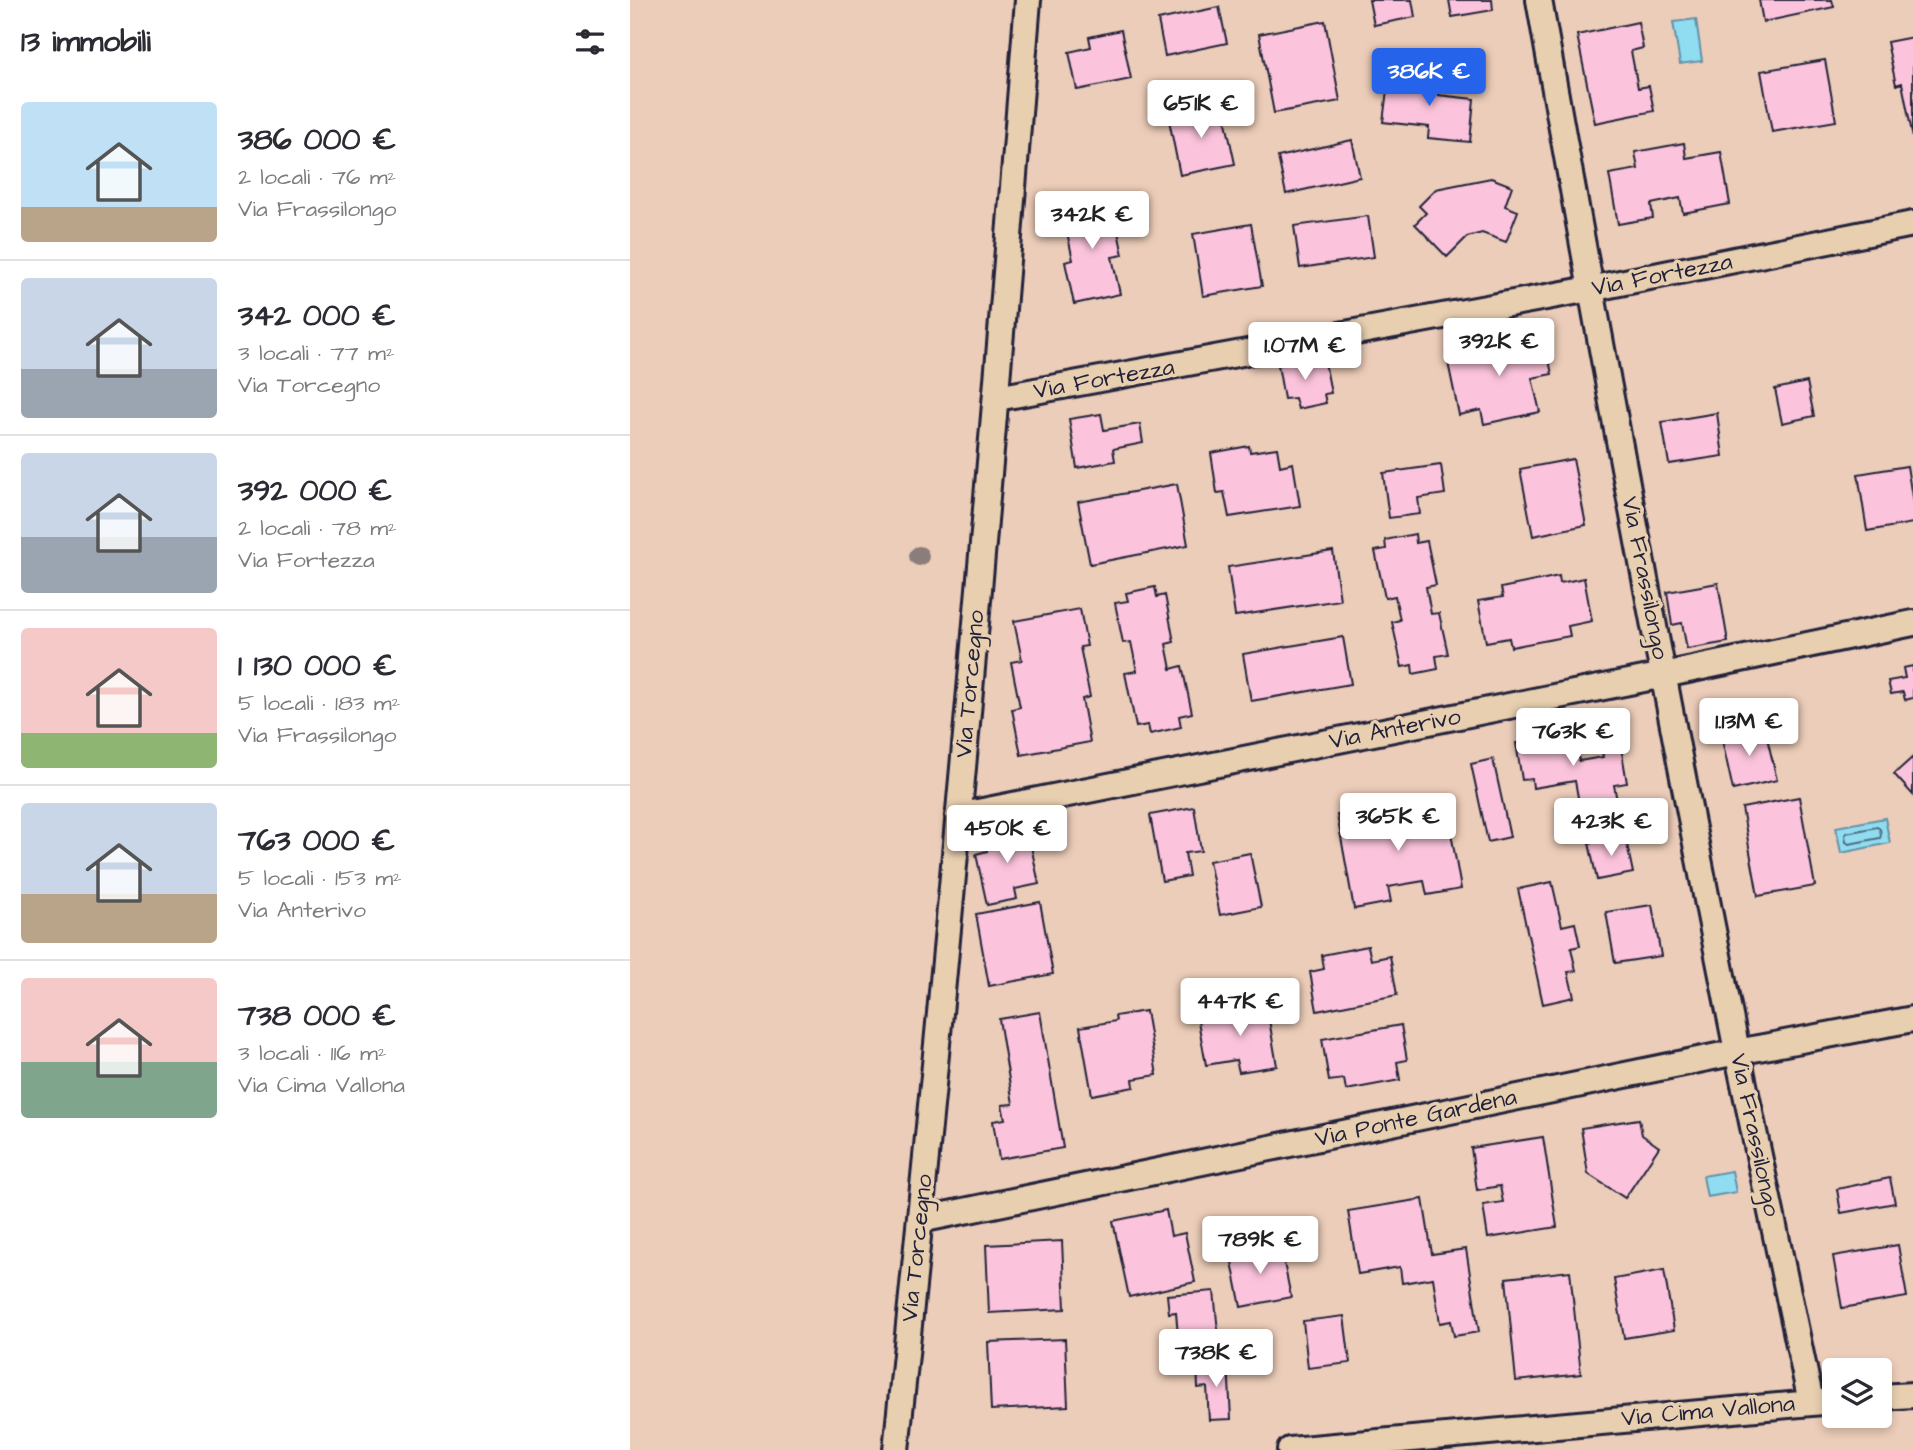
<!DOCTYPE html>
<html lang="it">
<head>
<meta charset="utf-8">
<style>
	body { margin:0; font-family:"Architects Daughter",sans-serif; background:#f7f7f7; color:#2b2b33; height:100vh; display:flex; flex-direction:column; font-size:26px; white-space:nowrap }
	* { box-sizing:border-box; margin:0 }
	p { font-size:23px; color:#7c7c81 }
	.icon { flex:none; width:38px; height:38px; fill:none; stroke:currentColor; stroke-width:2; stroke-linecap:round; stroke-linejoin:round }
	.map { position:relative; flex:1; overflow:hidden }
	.side { display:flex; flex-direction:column; background:#fff; width:630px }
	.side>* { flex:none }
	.controls { position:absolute; left:1192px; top:1358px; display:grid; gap:14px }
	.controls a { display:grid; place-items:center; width:70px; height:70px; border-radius:7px; background:#fff; box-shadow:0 4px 10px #0003; font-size:35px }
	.price { position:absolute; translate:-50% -60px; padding:0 16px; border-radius:7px; background:#fff; color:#222; font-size:23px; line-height:46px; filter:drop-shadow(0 2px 4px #0008) }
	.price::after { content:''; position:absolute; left:50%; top:42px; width:21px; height:16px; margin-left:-10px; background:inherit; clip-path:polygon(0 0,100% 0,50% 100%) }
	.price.on { background:#2563eb; color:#fff }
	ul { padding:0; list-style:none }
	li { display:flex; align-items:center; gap:21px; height:175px; padding:0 21px }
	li+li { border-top:2px solid #e1e1e2 }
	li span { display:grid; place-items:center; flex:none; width:196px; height:140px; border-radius:7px; color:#555 }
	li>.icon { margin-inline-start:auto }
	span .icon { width:84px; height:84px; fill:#fffc; stroke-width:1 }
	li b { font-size:30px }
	h2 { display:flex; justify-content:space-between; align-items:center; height:84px; padding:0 21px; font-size:30px }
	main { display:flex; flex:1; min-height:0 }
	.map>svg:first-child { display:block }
	.water { fill:#90dcf0; stroke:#6492a8; stroke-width:2 }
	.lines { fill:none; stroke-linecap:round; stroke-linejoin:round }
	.shore { stroke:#4e6c83; stroke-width:2 }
	.building { fill:#fcc4dc; stroke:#22223b; stroke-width:2 }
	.minor-casing { stroke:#22223b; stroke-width:30 }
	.minor { stroke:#e8cfb0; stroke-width:24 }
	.tree { fill:#8b7d7a }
	.labels { text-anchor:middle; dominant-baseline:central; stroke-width:7; stroke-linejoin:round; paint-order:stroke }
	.street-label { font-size:24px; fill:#22223b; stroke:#e8cfb0 }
</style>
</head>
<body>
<main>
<section class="side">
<h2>13 immobili<svg class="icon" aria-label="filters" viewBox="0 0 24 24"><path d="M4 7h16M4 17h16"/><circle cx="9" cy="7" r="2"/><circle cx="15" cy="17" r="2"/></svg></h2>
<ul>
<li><span style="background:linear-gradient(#bfe0f5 75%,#b9a48a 0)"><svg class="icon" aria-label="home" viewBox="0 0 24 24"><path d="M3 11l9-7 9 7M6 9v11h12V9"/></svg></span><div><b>386 000 €</b><p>2 locali · 76 m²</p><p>Via Frassilongo</p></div></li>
<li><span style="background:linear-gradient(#c9d6e8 65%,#9aa5b1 0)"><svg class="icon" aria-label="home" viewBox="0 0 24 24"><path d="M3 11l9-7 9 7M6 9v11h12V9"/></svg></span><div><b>342 000 €</b><p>3 locali · 77 m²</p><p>Via Torcegno</p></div></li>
<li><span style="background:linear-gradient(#c9d6e8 60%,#9aa5b1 0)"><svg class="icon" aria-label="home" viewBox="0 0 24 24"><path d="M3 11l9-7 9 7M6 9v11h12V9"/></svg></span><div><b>392 000 €</b><p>2 locali · 78 m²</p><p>Via Fortezza</p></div></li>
<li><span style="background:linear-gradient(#f6c9c9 75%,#8fb573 0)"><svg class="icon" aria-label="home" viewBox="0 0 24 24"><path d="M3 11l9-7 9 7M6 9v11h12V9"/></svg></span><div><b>1 130 000 €</b><p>5 locali · 183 m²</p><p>Via Frassilongo</p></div></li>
<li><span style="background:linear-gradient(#c9d6e8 65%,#b9a48a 0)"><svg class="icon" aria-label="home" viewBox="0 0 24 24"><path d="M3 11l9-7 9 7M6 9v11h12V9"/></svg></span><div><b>763 000 €</b><p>5 locali · 153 m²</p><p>Via Anterivo</p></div></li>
<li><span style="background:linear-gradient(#f6c9c9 60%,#7fa58c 0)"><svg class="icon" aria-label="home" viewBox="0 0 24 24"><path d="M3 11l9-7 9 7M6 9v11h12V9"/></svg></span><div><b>738 000 €</b><p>3 locali · 116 m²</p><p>Via Cima Vallona</p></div></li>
</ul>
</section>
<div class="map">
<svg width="1283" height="1450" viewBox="0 0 1283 1450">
	<rect width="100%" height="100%" fill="#eccdb9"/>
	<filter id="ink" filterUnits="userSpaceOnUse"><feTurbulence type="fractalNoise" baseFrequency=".0143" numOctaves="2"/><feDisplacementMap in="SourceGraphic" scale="14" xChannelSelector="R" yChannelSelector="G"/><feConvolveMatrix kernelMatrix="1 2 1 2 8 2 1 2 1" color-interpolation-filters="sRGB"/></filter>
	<g filter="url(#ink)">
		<path class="water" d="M1066,19l6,42 -22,3 -7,-42z
			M1255,818l5,25 -49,10 -5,-26z
			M1102,1171l4,21 -29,5 -4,-21z"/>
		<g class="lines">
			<path class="shore" d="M1247,827l3,2 1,6 -1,3 -31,6 -3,-2 -1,-7 1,-2z"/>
		</g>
		<path class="building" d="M739,0h43l3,17 -41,8z
			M819,0h43l1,10 -41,7z
			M1129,0h73l2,7 -71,15z
			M589,7l8,36 -62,13 -7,-36z
			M695,21l15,80 -66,12 -15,-79z
			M1008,22l5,26 -12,3 7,37 11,-2 5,25 -59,12 -18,-88z
			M491,30l10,49 -54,11 -8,-38 22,-5 -2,-10z
			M1283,37v101l-11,-55 -6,2 -9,-43z
			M1195,60l11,61 -64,11 -11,-61z
			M770,74l40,4 -2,17 36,4 -4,43 -42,-4 1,-11 -46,-5 5,-40 12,1z
			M592,104l13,60 -55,11 -12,-60z
			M722,140l8,37 -74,17 -8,-37z
			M1054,143l2,15 35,-6 9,52 -47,9 -3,-15 -29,6 2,14 -35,6 -9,-50 29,-5 -3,-17z
			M861,178l21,8 -7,20 13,5 -12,31 -24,-9 -15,4 -20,20 -32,-33 11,-11 -7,-7 17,-17z
			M481,199l12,56 -11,2 8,37 -46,10 -9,-42 8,-2 -11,-51z
			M738,216l6,41 -74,11 -6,-42z
			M621,224l11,62 -59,10 -10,-62z
			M913,333l9,41 -20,4 8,34 -56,12 -3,-14 -22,5 -13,-62z
			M694,357l7,36 -7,1 2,9 -28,6 -3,-11 -11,1 -6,-34z
			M1177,382l7,34 -32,7 -7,-34z
			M1087,413l6,43 -54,8 -7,-42z
			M471,414l3,16 36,-6 3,19 -30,6 2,12 -38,7 -8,-49z
			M619,446l1,6 27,-4 3,18 13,-3 7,43 -71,11 -5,-25 -7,1 -6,-40z
			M943,459l13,66 -53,11 -13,-67z
			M811,465l4,29 -27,4 2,16 -31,4 -6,-45z
			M1277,466l6,37v20l-46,8 -9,-57z
			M547,484l11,61 -98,19 -12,-62z
			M785,534l1,9 11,-2 9,44 -10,2 5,27 8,-1 9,41 -12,2 2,13 -25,5 -1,-9 -10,2 -10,-45 8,-2 -5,-24 -10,2 -10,-47 11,-2 -1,-9z
			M703,551l7,49 -105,16 -7,-49z
			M929,576l1,7 24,-5 8,43 -24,5 2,10 -59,11 -2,-9 -23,4 -8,-41 25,-4 -2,-9z
			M1088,583l10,59 -41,7 -5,-26 -10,2 -5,-33z
			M525,587l2,10 8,-2 9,47 -8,2 5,25 11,-3 10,47 -13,3 2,11 -31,7 -2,-9 -12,2 -11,-54 12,-2 -6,-29 -8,1 -8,-40 13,-2 -2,-8z
			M450,609l7,37 -7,1 10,50 -8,2 8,43 -69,13 -9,-46 8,-2 -9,-45 11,-2 -8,-39z
			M713,637l8,47 -100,17 -8,-47z
			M1283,666v32l-8,2 -2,-8 -12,2 -3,-13 17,-3 -2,-10z
			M1134,725l13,55 -44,10 -12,-55z
			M944,733l5,28 24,-4 -2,-13 19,-3 7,42 -13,2 3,16 -37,7 -5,-27 -42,7 -1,-9 -10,1 -6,-37z
			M1283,757v38l-19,-21z
			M863,759l17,78 -22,5 -17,-78z
			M1169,797l16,89 -57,10 -16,-88z
			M815,799l16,90 -34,6 -3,-14 -36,6 3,15 -37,7 -17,-94 37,-7 3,17 36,-7 -2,-12z
			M564,807l7,44 -16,2 4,23 -27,5 -12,-66z
			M397,827l12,57 -24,5 2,10 -30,6 -11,-51 11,-3 -4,-15z
			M995,835l8,38 -36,7 -8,-37z
			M620,853l11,54 -41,8 -11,-54z
			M922,882l10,44 13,-3 5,23 -9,2 5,23 -8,1 6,25 -31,7 -25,-115z
			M410,902l13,72 -64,12 -13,-72z
			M1022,905l9,51 -46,7 -9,-51z
			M738,946l3,14 19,-4 7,39 -80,16 -7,-39 14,-3 -2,-14z
			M636,1002l11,64 -38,6 -3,-12 -30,5 -8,-44 33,-6 -2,-7z
			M516,1011l11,64 -24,4 1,8 -42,8 -12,-68 36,-6 -1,-5z
			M410,1012l23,136 -64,11 -6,-38 12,-2 -3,-14 11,-1 -14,-85z
			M771,1025l6,35 -10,2 3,18 -54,10 -2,-11 -15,2 -7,-42z
			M1009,1119l3,16 17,12 -34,51 -37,-24 -7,-46z
			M913,1137l14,90 -69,11 -5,-33 20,-3 -3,-16 -23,4 -6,-42z
			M1260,1178l5,25 -54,10 -4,-24z
			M793,1199l9,55 34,-5 13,83 -25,4 -3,-15 -11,2 -7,-45 -31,5 -2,-16 -42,7 -10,-63z
			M536,1210l5,26 14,-3 10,49 -66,15 -16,-76z
			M432,1241l3,68 -76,4 -3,-68z
			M1268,1245l9,52 -65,11 -9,-52z
			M630,1247l22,6 9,44 -50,10 -11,-55z
			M1034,1270l10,60 -50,8 -10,-59z
			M940,1271l11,103 -65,7 -10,-103z
			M584,1291l4,41 -40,4 -2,-24 -7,1 -2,-18z
			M714,1316l6,47 -42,5 -5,-47z
			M435,1339l3,67 -77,4 -3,-68z
			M598,1362l3,57 -22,1 -2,-33 -9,1 -1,-25z"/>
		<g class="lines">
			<g class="minor-casing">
				<path id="minor" d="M909,0c62,351 128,702 198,1051 24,117 50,234 74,351
					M367,398l593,-109 323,-65
					M328,816l706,-141 249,-52
					M290,1220l817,-168 176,-33
					M1250,1397l33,-2
					M266,1450c51,-483 94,-966 132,-1450
					M660,1450l544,-49"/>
			</g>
			<use href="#minor" class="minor"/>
		</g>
		<circle class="tree" cx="289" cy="556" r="10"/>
	</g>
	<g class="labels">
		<g class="street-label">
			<text transform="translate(1032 275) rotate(-11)">Via Fortezza</text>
			<text transform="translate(474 379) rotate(-10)">Via Fortezza</text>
			<text transform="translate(1015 578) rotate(79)">Via Frassilongo</text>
			<text transform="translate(340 684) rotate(-85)">Via Torcegno</text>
			<text transform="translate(765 729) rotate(-11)">Via Anterivo</text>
			<text transform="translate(786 1118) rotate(-12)">Via Ponte Gardena</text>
			<text transform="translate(1125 1135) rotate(78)">Via Frassilongo</text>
			<text transform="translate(287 1248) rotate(-84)">Via Torcegno</text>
			<text transform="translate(1078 1411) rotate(-5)">Via Cima Vallona</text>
		</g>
	</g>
</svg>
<div class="controls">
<a><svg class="icon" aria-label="layers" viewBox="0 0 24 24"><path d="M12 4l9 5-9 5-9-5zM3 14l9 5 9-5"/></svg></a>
</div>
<b class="price on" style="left:799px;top:108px">386K €</b>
<b class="price" style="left:571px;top:140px">651K €</b>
<b class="price" style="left:462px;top:251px">342K €</b>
<b class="price" style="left:869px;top:378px">392K €</b>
<b class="price" style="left:675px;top:382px">1.07M €</b>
<b class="price" style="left:1119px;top:758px">1.13M €</b>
<b class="price" style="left:943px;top:768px">763K €</b>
<b class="price" style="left:768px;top:853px">365K €</b>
<b class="price" style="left:981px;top:858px">423K €</b>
<b class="price" style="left:377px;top:865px">450K €</b>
<b class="price" style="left:610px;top:1038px">447K €</b>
<b class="price" style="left:630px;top:1276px">789K €</b>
<b class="price" style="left:586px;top:1389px">738K €</b>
</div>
</main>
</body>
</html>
